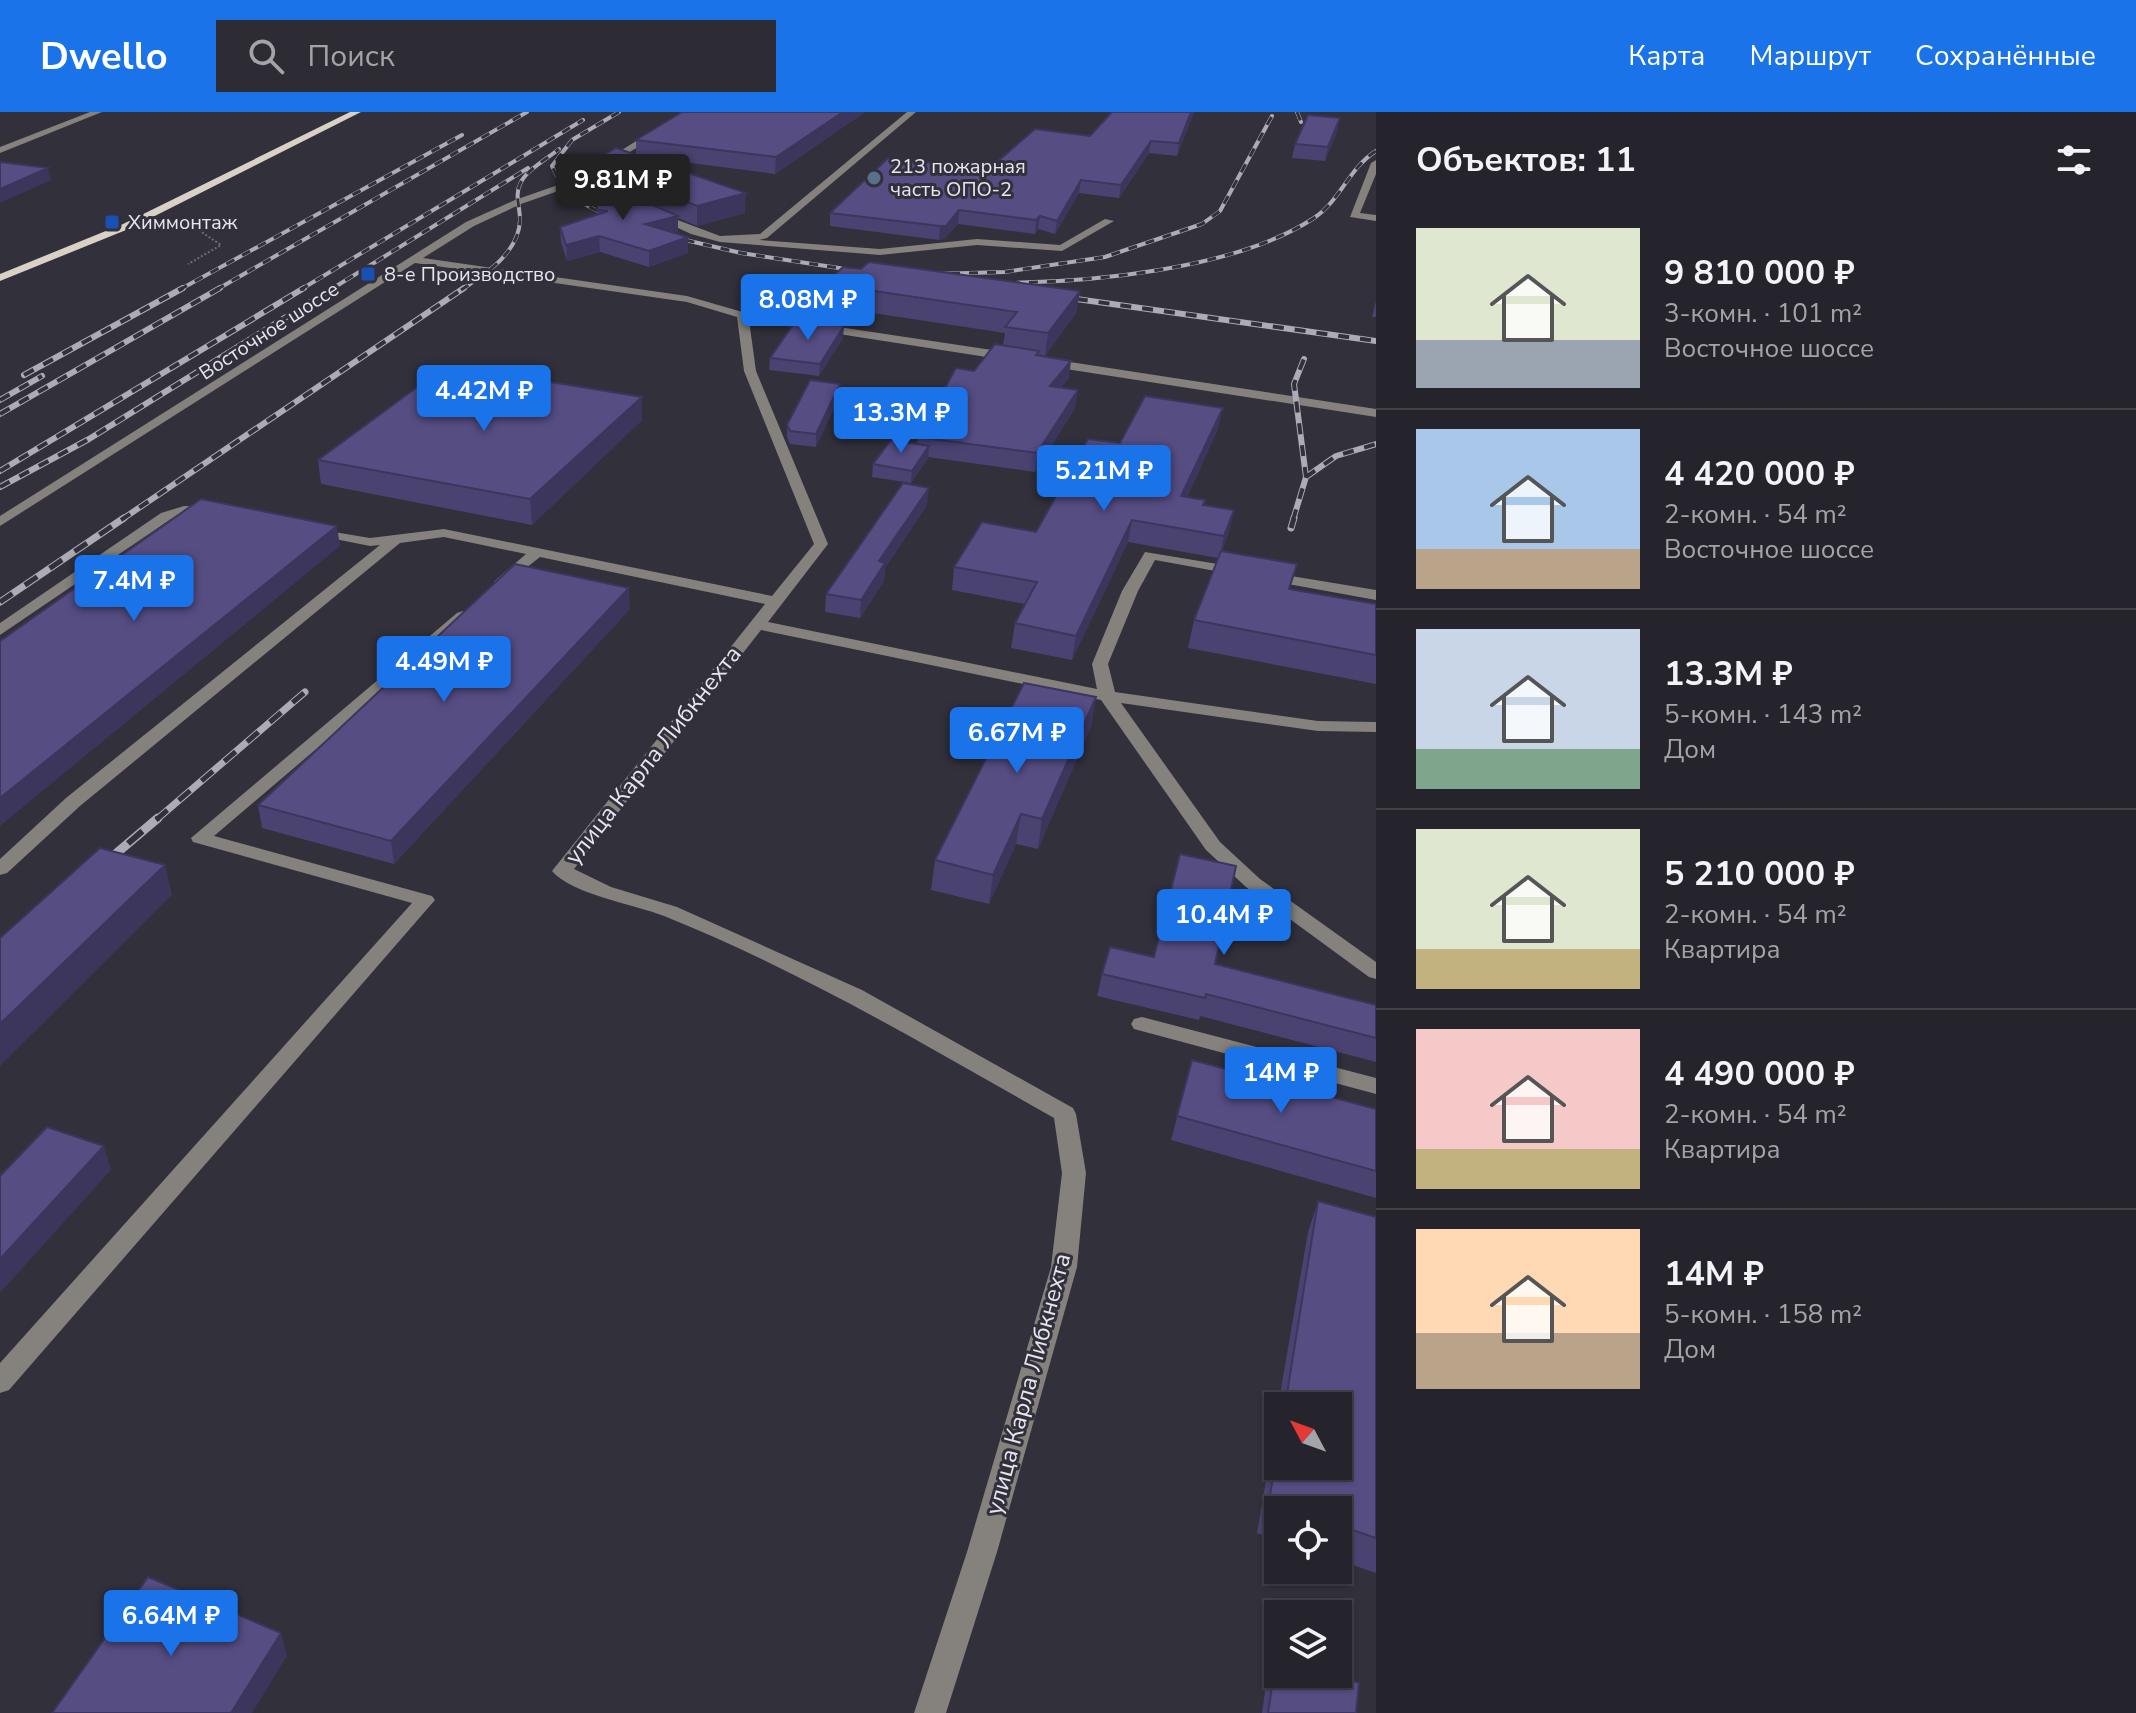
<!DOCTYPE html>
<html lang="ru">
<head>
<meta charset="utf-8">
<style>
	body { margin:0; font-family:"Nunito Sans",sans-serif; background:#2d2c34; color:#f1f3f6; height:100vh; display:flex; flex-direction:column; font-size:30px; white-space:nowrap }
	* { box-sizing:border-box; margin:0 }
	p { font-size:26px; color:#a3a4a9 }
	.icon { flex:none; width:44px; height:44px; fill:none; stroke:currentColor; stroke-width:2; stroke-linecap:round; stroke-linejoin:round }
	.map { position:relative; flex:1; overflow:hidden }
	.sheet { display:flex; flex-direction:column; background:#25242c; width:760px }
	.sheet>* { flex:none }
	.needle { width:52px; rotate:311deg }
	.tools { position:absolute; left:1264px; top:1280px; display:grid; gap:16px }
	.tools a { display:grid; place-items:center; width:88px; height:88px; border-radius:0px; background:#25242c; box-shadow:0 2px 6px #0004,0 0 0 2px #424148; font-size:40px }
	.price { position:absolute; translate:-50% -68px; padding:0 18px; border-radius:8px; background:#1a73e8; color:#fff; font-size:26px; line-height:52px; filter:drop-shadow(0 2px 4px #0008) }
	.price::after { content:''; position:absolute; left:50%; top:48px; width:24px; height:18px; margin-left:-12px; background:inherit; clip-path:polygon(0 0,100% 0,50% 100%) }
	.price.on { background:#222; color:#fff }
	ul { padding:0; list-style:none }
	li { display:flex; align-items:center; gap:24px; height:200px; padding:0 40px }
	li+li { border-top:2px solid #424148 }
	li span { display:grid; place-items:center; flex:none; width:224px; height:160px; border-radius:0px; color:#555 }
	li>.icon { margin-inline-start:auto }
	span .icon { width:96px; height:96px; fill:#fffc; stroke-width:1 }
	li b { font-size:34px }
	h2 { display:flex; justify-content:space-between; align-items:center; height:96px; padding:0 40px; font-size:34px }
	header { display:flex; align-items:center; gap:48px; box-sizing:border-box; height:112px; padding:0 40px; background:#1a73e8; color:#fff }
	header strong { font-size:38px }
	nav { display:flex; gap:44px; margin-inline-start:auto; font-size:28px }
	.search { width:560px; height:72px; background:#2d2c34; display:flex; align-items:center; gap:20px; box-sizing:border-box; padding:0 28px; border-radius:0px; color:#a3a4a9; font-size:30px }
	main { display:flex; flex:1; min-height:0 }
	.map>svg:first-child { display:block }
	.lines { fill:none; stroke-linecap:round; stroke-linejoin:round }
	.path { stroke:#6d6c76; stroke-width:2; stroke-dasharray:2 2; stroke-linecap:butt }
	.minor { fill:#85817c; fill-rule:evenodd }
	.major { fill:#d9d1c6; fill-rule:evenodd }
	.rail-far3-casing { stroke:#adacb5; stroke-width:4 }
	.rail-far2-casing { stroke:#adacb5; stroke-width:6 }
	.rail-far1-casing { stroke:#adacb5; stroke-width:7 }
	.rail-casing { stroke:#adacb5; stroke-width:9 }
	.rail-far3 { stroke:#31303b; stroke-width:3; stroke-dasharray:9; stroke-linecap:butt }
	.rail-far2 { stroke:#31303b; stroke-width:4; stroke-dasharray:11; stroke-linecap:butt }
	.rail-far1 { stroke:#31303b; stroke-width:5; stroke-dasharray:15; stroke-linecap:butt }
	.rail { stroke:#31303b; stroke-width:6; stroke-dasharray:19; stroke-linecap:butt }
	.wall { fill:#4a4271 }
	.shaded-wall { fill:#3c365c }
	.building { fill:#564d83; stroke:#3c365c; stroke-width:2 }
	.service-dot { fill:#5c6f8a; stroke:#31303b; stroke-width:3 }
	.transit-dot { fill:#1a4fb4; stroke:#31303b; stroke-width:3 }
	.labels { text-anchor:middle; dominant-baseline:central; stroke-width:6; stroke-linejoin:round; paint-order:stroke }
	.far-poi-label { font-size:20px; fill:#e7e6ee; stroke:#31303b; text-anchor:start }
	.far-street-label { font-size:20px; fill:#e7e6ee; stroke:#31303b }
	.street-label { font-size:24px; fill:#e7e6ee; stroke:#31303b }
</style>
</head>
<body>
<header>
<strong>Dwello</strong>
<div class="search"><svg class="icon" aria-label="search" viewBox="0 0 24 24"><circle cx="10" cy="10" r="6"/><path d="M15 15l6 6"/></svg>Поиск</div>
<nav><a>Карта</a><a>Маршрут</a><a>Сохранённые</a></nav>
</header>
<main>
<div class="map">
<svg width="1376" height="1601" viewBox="0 0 1376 1601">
	<rect width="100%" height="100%" fill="#31303b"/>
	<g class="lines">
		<path class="path" d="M182,107l39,26 -33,19"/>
		<path class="minor" d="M90,0h12l-102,41v-6z
			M683,0h10l-112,71 -60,21 -47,22 -51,32 264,38 59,17 266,40 6,4 -6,4 -263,-41 7,51 72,173 -60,78 329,67 -5,-25 30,-73 23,-39 231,38v10l-221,-40 -17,31 -30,73 7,28 203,29 58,1v10l-58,-1 -197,-28 99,139 40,37 116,83v17l-7,-2 -123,-90 -40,-37 -105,-150 -340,-70 -187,239 37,18 66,20 185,83 211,118 3,6 10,59 -9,94 -80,285 -51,161h-32l53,-161 84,-285 11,-94 -8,-55c-127,-72 -253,-147 -390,-202 -28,-11 -93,-22 -112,-45l213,-267 -225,-47 -38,30 -8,-5 3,-3 29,-25 -82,-17 -44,6 -320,263 -73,67 -7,2v-16l66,-61 314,-253 -10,1 -55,-11 -7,-4 2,-3 60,10 74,-9 328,67 42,-52 -70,-173 -7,-54 -50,-15 -272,-39 -415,263v-10l466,-294 49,-22 60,-21z
			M907,0h9l-149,126 -8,2 121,9 97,-10 83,6 45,-26 9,2 -52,30 -85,-6 -97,10 -160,-13 -29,-8 -41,-19 9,-2 61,23 40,-2z
			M1376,48v14l-16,39 16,2v6l-26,-4 21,-54z
			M1044,246l332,51v8l-336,-52v-6z
			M184,394l29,1 7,4c-12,8 -34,3 -49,8l-171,116v-12l161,-110z
			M463,499l6,2v6l-255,217 218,60 3,4 -426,490 -9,3v-30l412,-460 -219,-61 -2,-4 266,-225z
			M1142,905l234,61v16l-242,-65 -3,-5 3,-5z"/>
		<path class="major" d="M350,0h11l-230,116 -131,53v-7l123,-50z"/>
		<g class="rail-far3-casing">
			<path id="rail-far3" d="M619,0l-47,28 -20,26c14,32 36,42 67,54
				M1297,0l4,10
				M668,124l73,17 124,19
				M933,162l72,-2 100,-15 97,-33 18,-13 52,-95
				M993,171c94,0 242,-13 321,-65 26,-17 35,-50 62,-67
				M179,178l283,-155
				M216,178l311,-178
				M300,178l283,-170
				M330,178l198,-122
				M461,178c24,-16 58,-37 59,-70 0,-14 -6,-25 1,-38 7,-13 26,-23 38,-33"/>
		</g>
		<g class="rail-far2-casing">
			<path id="rail-far2" d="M1055,184l321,45
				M24,263l159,-87
				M0,288l42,-24
				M0,302l220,-126
				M0,359l304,-183
				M1306,365l30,-21 40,-12
				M0,375l89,-48 244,-151
				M121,408l343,-232
				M1293,408l13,-43 -12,-93 10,-25"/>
		</g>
		<g class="rail-far1-casing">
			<path id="rail-far1" d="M1291,416l3,-10
				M0,490l124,-84
				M156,708l149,-128"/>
		</g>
		<g class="rail-casing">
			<path id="rail" d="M99,756l59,-50"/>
		</g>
		<use href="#rail-far3" class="rail-far3"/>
		<use href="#rail-far2" class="rail-far2"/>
		<use href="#rail-far1" class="rail-far1"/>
		<use href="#rail" class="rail"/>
	</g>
	<path class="wall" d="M865,0l-90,62 -138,-18 108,57 -48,13 -19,-8v13l-6,2 16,20 -39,14 -49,-15 -33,9 -6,-19 -1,-15 37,-13 -2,-54 41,-5v-15z
		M1112,0h82l-17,44 -28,-3 -30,45 -40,-5 -24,41 -17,-5 -3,5 -77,-10 -14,15 -5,1 -109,-14v-13l159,-44 101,-33z
		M1337,20l-12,29 -33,-3 3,-14z
		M861,157l219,22 -4,22 -31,43 -7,-2 31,24 -9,10 15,20 -40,64 -107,-15 -17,26 -39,-6 1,-13 44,-20 1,-7 56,-66 29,-26 2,-12 -146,-22 -9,15 -42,-7 1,-21z
		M1376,189v16h-4z
		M843,226l-24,38 -50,-6 1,-12z
		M839,284l-23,51 -26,-3 -3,-7v-12z
		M642,285v23l-110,105 -211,-41 -3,-24z
		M1218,317l-31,68 17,8 25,27 -7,19 69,38 85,15v80l-188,-36 6,-28 24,-62 -90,-16 -56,118 -61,-12 4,-25 10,-19 -73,-14 2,-23 82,-35 84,-89z
		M927,393l-42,63 -1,13 -24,37 -35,-6 1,-18z
		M630,497l-236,255 -132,-36 -4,-23z
		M1096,585l-5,29 -53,123 -22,-5 -27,60 -58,-14 4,-30z
		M1154,845l61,7 161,41v57l-176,-46 -1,4 -102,-24 5,-22z
		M1192,948l184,49v89l-205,-58z
		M1318,1089l58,16v356l-38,-13v-50h-60v30l-21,-7 21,-124v57l60,-60h-60l30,-174z
		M1277,1542l79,59h-94l5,-36z"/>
	<path class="shaded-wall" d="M843,0h22l-90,62 1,-17z
		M1191,0h3l-17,44 2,-13z
		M1340,6l-3,14 -12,29 3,-14z
		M1151,29l-2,12 -30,45 2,-13z
		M48,56l3,12 -51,23v-14z
		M1081,68l-2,13 -24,41 2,-13z
		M746,81l-1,20 -48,13v-20z
		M959,98l-1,14 -14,15 -5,1 1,-14z
		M678,104v15l-33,9v-16z
		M1040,104l-2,13 -3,5 1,-14z
		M599,124l1,16 -33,9 -1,-16z
		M688,125v16l-39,14v-16z
		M861,177l-2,22 -9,15 2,-22z
		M1080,179l-4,22 -31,43 3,-23z
		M844,214l-1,12 -24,38 1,-12z
		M1071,249l-2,17 -21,25 2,-17z
		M840,272l-1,12 -23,51v-13z
		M1078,278l-3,18 -40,64 2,-19z
		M642,285v23l-110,105 -2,-26z
		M1223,296l-5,21 -41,89 4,-22z
		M929,334l-1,13 -17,24 1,-12z
		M929,376l-2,17 -42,63 -1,13 -24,37 1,-18 18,-39z
		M1234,398l-5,22 -10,27 5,-23z
		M1132,408l-4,22 -56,118 4,-24z
		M337,414l3,20 -340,280v-28z
		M629,476l1,21 -236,255 -3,-23z
		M1096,585l-5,29 -53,123 4,-30z
		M1021,702l-5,30 -27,60 4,-29z
		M165,753l7,30 -172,171v-42z
		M104,1034l7,24 -111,123v-34z
		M281,1521l6,23 -35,57h-21z"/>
	<path class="building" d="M682,0h161l-67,45 -140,-17z
		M1112,0h79l-12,31 -28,-2 -30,44 -40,-5 -24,41 -17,-5 -4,4 -77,-10 -13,16h-6l-110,-13 58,-55 101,11 46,-40 55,7z
		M1308,3l32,3 -12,29 -33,-3z
		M616,36l130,45 -49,13 -102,-43v-3z
		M0,50l48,6 -48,21z
		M596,68l82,36 -33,8 43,13 -39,14 -50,-15 -33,9 -6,-18 48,-16 -11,-1z
		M869,150l211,29 -32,42 -43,-6 12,-15 -156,-23 -9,15 -43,-6 34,-31 18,2z
		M797,207l47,7 -24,38 -50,-6z
		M995,232l44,7 -3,4 35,6 -21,25 28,4 -41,63 -119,-16 38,-69 18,3z
		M496,261l146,24 -112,102 -212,-39 113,-83 50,8z
		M810,268l30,4 -24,50 -26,-3 -3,-6z
		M1145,284l78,12 -42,88 24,4 -2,5 31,5 -10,26 -92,-16 -56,116 -61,-13 22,-41 -83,-15 28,-45 54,10 52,-93 32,4z
		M891,328l38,6 -17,25 -39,-7z
		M903,371l26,5 -50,73 6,2 -24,37 -35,-6z
		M201,387l136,27 -337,272v-157z
		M1221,439l76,13 -8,25 87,15v51l-182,-35z
		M515,452l114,24 -238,253 -133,-36z
		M1024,571l72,14 -54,122 -21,-5 -28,61 -58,-15z
		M100,736l65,17 -165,159v-86z
		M1180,742l56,12 -21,98 161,41v33l-170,-44 -1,4 -103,-24 8,-27 44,10z
		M1192,948l184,49v62l-199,-55z
		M47,1015l57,19 -104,113v-83z
		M1318,1089l58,16v321l-38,-13v-15h-46l-23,-8 9,-56v20h60v-60h-53z
		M148,1465l133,56 -50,80h-179z
		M1277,1542l1,1v19h55l26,9 -3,30h-88z"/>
	<circle class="service-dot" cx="874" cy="66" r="8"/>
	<g class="transit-dot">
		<rect x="104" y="102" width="16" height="16" rx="4"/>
		<rect x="360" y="154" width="16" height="16" rx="4"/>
	</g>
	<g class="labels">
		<g class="far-poi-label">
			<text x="890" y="54">213 пожарная<tspan x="890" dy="23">часть ОПО-2</tspan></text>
			<text x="128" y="110">Химмонтаж</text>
			<text x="384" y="162">8-е Производство</text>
		</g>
		<g class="far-street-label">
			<text transform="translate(269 219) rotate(-33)">Восточное шоссе</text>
		</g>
		<g class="street-label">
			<text transform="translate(653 643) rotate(-52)">улица Карла Либкнехта</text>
			<text transform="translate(1028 1272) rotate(-75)">улица Карла Либкнехта</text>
		</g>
	</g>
</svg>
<div class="tools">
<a><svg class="needle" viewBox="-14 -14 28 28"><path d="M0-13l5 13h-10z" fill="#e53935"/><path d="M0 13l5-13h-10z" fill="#a3a4a9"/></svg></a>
<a><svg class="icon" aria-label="locate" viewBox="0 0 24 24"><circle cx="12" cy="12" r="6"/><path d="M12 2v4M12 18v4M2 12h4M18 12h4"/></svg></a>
<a><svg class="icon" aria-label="layers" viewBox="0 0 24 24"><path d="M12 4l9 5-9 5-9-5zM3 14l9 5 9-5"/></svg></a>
</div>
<b class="price on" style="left:623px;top:110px">9.81M ₽</b>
<b class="price" style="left:808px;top:230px">8.08M ₽</b>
<b class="price" style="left:484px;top:321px">4.42M ₽</b>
<b class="price" style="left:901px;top:343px">13.3M ₽</b>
<b class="price" style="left:1104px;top:401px">5.21M ₽</b>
<b class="price" style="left:134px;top:511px">7.4M ₽</b>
<b class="price" style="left:444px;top:592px">4.49M ₽</b>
<b class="price" style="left:1017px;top:663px">6.67M ₽</b>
<b class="price" style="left:1224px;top:845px">10.4M ₽</b>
<b class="price" style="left:1281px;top:1003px">14M ₽</b>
<b class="price" style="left:171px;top:1546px">6.64M ₽</b>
</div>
<section class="sheet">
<h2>Объектов: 11<svg class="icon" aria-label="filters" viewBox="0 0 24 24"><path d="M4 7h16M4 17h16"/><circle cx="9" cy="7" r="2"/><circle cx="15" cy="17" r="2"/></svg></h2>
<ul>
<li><span style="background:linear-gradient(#dfe7d0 70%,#9aa5b1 0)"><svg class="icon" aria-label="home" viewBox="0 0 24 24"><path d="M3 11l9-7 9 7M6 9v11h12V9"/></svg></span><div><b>9 810 000 ₽</b><p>3-комн. · 101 m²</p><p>Восточное шоссе</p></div></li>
<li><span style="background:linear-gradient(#a9c7e8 75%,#b9a48a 0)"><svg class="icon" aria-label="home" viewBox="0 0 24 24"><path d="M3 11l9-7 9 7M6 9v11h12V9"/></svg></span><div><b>4 420 000 ₽</b><p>2-комн. · 54 m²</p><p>Восточное шоссе</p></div></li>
<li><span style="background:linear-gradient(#c9d6e8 75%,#7fa58c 0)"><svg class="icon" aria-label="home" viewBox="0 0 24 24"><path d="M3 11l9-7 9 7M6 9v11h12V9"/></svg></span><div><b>13.3M ₽</b><p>5-комн. · 143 m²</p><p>Дом</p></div></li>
<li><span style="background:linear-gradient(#dfe7d0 75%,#c2b280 0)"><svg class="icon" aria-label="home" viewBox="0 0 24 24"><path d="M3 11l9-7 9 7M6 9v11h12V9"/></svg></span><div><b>5 210 000 ₽</b><p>2-комн. · 54 m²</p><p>Квартира</p></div></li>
<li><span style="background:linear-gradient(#f6c9c9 75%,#c2b280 0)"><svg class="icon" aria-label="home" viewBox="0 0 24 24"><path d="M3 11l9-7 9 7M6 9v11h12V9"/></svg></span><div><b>4 490 000 ₽</b><p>2-комн. · 54 m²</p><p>Квартира</p></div></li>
<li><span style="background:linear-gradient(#ffd9b3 65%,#b9a48a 0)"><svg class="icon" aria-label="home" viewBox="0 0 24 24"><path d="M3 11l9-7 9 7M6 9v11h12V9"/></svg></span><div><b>14M ₽</b><p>5-комн. · 158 m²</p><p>Дом</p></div></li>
</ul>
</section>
</main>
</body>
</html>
